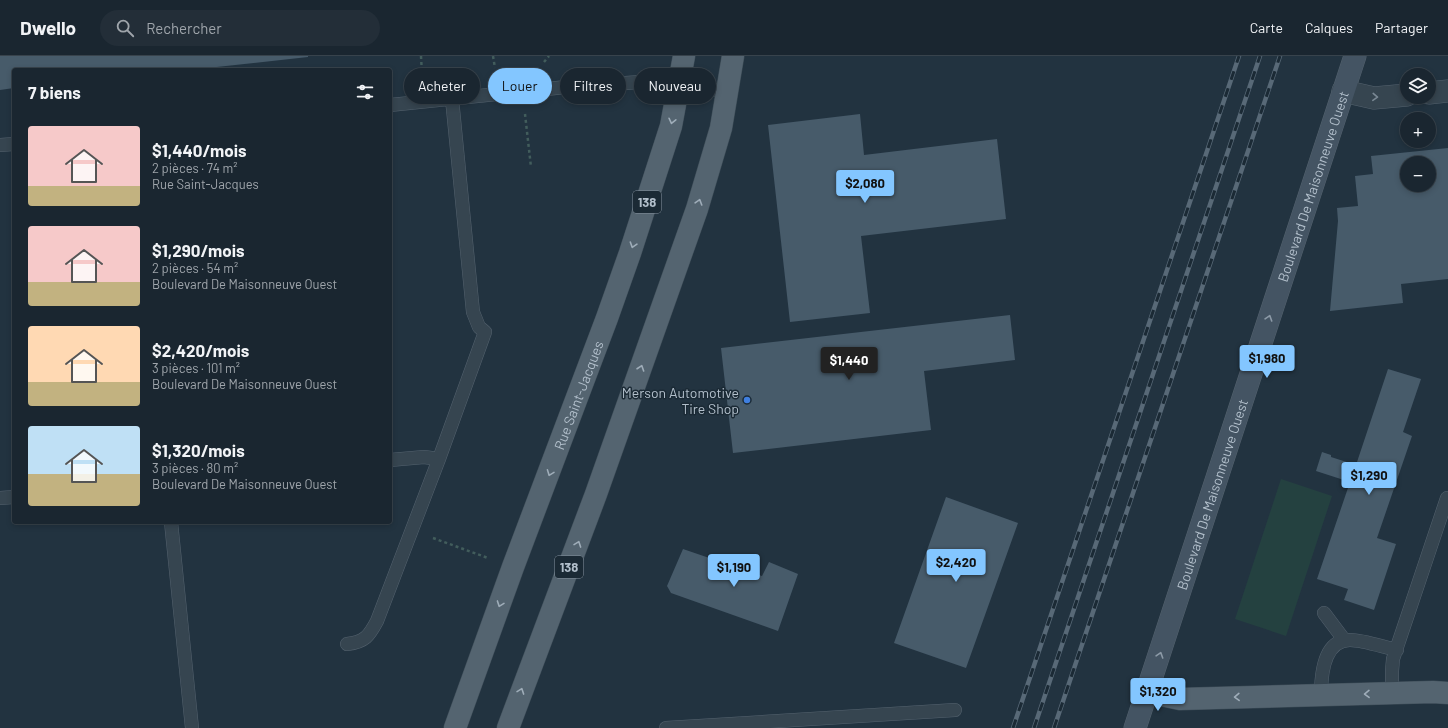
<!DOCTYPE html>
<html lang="fr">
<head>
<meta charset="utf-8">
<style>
	body { margin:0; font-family:Barlow,sans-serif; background:#232e38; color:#f1f3f6; height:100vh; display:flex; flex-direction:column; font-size:15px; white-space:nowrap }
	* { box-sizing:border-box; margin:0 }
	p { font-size:13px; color:#9fa5ab }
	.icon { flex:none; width:22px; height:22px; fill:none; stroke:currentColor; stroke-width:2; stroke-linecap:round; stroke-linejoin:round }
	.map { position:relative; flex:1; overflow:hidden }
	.drawer { position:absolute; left:12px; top:12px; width:380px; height:456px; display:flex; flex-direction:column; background:#1a2630; border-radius:4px; box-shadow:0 2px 6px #0003,0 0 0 1px #38434c }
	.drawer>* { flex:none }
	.banner { position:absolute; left:404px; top:12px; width:380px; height:36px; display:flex; gap:8px }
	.fabs { position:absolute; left:1400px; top:12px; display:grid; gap:8px }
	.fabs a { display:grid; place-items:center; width:36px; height:36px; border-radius:50%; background:#1a2630; box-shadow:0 2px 6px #0003,0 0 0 1px #38434c; font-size:20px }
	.price { position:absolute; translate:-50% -34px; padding:0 9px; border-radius:4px; background:#83c6ff; color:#111; font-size:13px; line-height:26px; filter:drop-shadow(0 1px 2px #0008) }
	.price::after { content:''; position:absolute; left:50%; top:24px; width:12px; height:9px; margin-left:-6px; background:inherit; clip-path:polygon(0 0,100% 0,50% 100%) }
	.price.active { background:#222; color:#fff }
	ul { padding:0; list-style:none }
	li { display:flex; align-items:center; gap:12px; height:100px; padding:0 16px }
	li span { display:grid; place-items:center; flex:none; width:112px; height:80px; border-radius:4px; color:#555 }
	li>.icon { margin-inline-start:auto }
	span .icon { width:48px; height:48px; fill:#fffc; stroke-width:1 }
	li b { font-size:17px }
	h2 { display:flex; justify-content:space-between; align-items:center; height:48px; padding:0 16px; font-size:17px }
	.tag { padding:0 14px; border-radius:18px; background:#1a2630; box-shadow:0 2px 6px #0003,0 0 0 1px #38434c; font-size:14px; line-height:36px }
	.tag.active { background:#83c6ff; color:#111 }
	header { display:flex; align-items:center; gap:24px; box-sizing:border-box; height:56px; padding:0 20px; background:#1a2630; border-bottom:1px solid #38434c }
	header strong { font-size:19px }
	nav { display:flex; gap:22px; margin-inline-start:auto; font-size:14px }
	.search { width:280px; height:36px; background:#232e38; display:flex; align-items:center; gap:10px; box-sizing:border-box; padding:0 14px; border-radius:22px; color:#9fa5ab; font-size:15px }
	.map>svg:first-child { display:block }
	.green { fill:#244140 }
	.building { fill:#475b6a; fill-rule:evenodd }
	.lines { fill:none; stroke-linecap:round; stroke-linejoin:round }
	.lane-casing { stroke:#54626e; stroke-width:14 }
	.street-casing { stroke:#54626e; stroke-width:23 }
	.secondary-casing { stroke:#54626e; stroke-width:23 }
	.primary-casing { stroke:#3f4e59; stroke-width:23 }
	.path { stroke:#425d5c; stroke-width:2.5; stroke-dasharray:3 3; stroke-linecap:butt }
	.lane { stroke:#364550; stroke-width:13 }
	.street { stroke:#364550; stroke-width:22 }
	.secondary { stroke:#445463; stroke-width:22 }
	.primary { stroke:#546470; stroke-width:22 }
	.rail-casing { stroke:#586977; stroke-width:4.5 }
	.rail { stroke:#1b2a35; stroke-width:3; stroke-dasharray:9; stroke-linecap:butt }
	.oneway { stroke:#7a8894 }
	.oneway2 { stroke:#9fadb9 }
	.oneway3 { stroke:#8c9aa7 }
	.shop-dot { fill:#3f7fe0; stroke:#1b2a35; stroke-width:1.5 }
	.labels { text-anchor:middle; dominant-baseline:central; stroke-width:3; stroke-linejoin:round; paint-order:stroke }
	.shield { fill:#1b2a35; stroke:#85929e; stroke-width:1 }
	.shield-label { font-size:13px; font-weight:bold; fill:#b2bfcb }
	.street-label { font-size:14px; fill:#b2bfcb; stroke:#1b2a35 }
	.poi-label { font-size:14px; fill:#b2bfcb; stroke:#1b2a35; text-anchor:end }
</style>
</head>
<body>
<header>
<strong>Dwello</strong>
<div class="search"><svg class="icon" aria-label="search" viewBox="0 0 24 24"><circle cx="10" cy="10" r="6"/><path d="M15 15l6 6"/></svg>Rechercher</div>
<nav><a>Carte</a><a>Calques</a><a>Partager</a></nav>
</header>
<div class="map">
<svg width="1448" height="672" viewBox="0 0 1448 672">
	<rect width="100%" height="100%" fill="#223340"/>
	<path class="green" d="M1281,423l51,17 -46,140 -51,-17z"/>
	<path class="building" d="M0,0h308v1l-119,13h-175v18l-14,2z
		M860,58l4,41 133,-16 9,80 -145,17 9,77 -80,9 -22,-197z
		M1448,92v131l-47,5 2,19 -73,8 8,-90 -1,-13 21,-2 -3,-30 18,-2 -2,-18zM1407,107h22v22h-22z
		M1010,259l5,45 -91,11 7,59 -198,23 -12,-105z
		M1388,313l33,10 -18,53 9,4 -35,102 19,6 -22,66 -30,-10 4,-11 -31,-10 33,-97 -34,-11 6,-19 9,3v2l25,8z
		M946,441l72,26 -52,145 -72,-25z
		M683,493l79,27 7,-14 29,12 -20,57 -107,-38 -4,-7z"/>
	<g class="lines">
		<g class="lane-casing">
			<path id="lane" d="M390,49l176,-18 89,-6 25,2 46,9
				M0,89l14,-1
				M390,404l34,-3 15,2
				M0,442l14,-1
				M171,466l21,206
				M1324,557l21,28
				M347,588c18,-2 22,-8 30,-23l62,-162 46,-127 -6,-5 -6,-15 -21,-213
				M1392,637v-22l1,-12 54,-161
				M1321,639c0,-20 2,-55 29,-55 13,0 33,7 47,10
				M666,672l289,-18"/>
		</g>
		<g class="street-casing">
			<path id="street" d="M1343,35l31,7 33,-3
				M1429,37l19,-2"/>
		</g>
		<g class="secondary-casing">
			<g id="secondary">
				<path id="s1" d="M1135,672l220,-672"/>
			</g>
		</g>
		<g class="primary-casing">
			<g id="primary">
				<path d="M1147,636l33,7 253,-7 15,1"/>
				<path id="s2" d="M455,672l58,-161 94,-249 23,-65 41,-127 13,-70"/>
				<path d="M508,672l88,-234 101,-285 24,-81 12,-72"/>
			</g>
		</g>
		<path class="path" d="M421,0l1,19
			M493,0l2,12
			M544,6l5,-6
			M525,58l6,53
			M433,482l55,20"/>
		<use href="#lane" class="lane"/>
		<use href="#street" class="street"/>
		<use href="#secondary" class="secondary"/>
		<use href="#primary" class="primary"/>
		<g class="rail-casing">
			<path id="rail" d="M1013,672l226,-672
				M1034,672l226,-672
				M1054,672l226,-672"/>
		</g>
		<use href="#rail" class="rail"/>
	</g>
	<defs><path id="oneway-chevron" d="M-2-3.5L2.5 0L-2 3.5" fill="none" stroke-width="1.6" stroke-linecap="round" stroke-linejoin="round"/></defs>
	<use class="oneway" href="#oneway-chevron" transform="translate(1375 41) rotate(3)"/>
	<g class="oneway2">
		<use href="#oneway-chevron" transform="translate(672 65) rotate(103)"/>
		<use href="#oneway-chevron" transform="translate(699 146) rotate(-73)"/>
		<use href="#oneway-chevron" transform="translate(633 189) rotate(108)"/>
		<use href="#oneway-chevron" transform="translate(641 312) rotate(-71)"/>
		<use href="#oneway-chevron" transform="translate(550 417) rotate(111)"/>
		<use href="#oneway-chevron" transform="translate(578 488) rotate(-70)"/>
		<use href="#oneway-chevron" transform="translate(500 548) rotate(110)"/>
		<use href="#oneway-chevron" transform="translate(521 635) rotate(-70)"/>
		<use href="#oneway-chevron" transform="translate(1367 638) rotate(179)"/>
		<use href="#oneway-chevron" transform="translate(1237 641) rotate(178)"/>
	</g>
	<g class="oneway3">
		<use href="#oneway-chevron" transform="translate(1269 262) rotate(-72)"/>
		<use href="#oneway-chevron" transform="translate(1160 599) rotate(-72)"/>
	</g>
	<circle class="shop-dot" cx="747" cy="344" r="4"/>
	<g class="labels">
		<g class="shield">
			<rect x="633" y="135" width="28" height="22" rx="3"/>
			<rect x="555" y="500" width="28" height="22" rx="3"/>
		</g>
		<g class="shield-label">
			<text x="647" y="146">138</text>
			<text x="569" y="511">138</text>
		</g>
		<g class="street-label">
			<text stroke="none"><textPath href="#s1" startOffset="570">Boulevard De Maisonneuve Ouest</textPath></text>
			<text stroke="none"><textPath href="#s2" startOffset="355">Rue Saint-Jacques</textPath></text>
			<text stroke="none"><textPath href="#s1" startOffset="246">Boulevard De Maisonneuve Ouest</textPath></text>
		</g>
		<g class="poi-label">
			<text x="739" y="336">Merson Automotive<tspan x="739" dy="16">Tire Shop</tspan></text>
		</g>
	</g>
</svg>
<div class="fabs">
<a><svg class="icon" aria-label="layers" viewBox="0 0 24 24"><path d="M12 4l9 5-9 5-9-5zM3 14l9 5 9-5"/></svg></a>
<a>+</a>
<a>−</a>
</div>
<b class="price" style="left:865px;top:148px">$2,080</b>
<b class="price" style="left:1267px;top:323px">$1,980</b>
<b class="price active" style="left:849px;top:325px">$1,440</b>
<b class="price" style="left:1369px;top:440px">$1,290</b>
<b class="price" style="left:956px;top:527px">$2,420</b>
<b class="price" style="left:734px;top:532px">$1,190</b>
<b class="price" style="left:1158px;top:656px">$1,320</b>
<div class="banner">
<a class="tag">Acheter</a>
<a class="tag active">Louer</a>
<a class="tag">Filtres</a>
<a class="tag">Nouveau</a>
</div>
<section class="drawer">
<h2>7 biens<svg class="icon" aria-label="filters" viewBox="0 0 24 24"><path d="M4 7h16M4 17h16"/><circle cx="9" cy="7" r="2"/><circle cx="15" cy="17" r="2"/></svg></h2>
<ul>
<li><span style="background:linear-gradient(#f6c9c9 75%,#c2b280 0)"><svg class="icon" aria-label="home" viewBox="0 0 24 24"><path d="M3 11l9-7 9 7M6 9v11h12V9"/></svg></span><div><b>$1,440/mois</b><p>2 pièces · 74 m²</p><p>Rue Saint-Jacques</p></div></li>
<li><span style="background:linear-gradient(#f6c9c9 70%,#c2b280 0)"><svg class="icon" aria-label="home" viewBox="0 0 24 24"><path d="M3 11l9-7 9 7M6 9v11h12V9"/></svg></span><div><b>$1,290/mois</b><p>2 pièces · 54 m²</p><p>Boulevard De Maisonneuve Ouest</p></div></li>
<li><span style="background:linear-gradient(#ffd9b3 70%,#c2b280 0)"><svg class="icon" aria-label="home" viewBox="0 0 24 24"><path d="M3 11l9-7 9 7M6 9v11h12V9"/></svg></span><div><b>$2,420/mois</b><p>3 pièces · 101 m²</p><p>Boulevard De Maisonneuve Ouest</p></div></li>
<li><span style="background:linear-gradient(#bfe0f5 60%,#c2b280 0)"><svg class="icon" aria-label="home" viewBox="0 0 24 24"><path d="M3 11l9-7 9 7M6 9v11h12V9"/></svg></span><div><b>$1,320/mois</b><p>3 pièces · 80 m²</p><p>Boulevard De Maisonneuve Ouest</p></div></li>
</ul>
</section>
</div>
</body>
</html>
